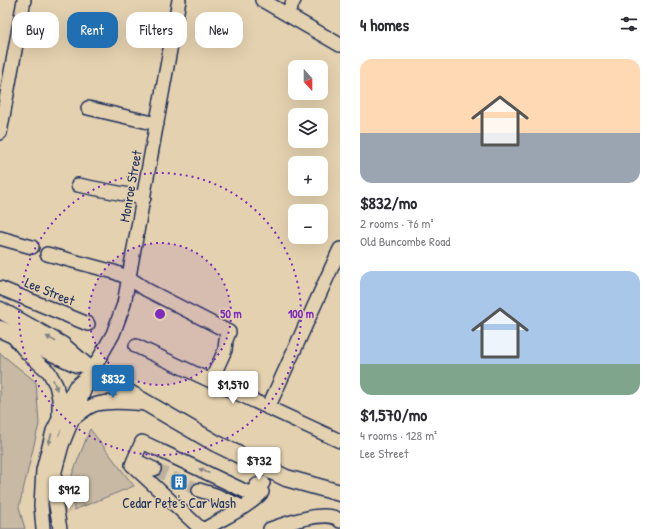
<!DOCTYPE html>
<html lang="en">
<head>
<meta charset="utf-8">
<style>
	body { margin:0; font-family:"Patrick Hand",sans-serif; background:#f2f2f3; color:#2b2b33; height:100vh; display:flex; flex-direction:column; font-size:15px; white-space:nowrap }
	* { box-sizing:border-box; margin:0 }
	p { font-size:13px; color:#7c7c81 }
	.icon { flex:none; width:22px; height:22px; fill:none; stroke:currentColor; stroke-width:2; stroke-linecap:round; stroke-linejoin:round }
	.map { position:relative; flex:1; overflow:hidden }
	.panel { display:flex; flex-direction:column; background:#fff; width:320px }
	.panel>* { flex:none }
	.top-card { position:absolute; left:12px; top:12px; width:268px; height:36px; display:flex; gap:8px }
	.needle { width:26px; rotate:159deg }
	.fabs { position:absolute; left:288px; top:60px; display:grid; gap:8px }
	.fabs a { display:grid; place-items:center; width:40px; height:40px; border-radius:8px; background:#fff; box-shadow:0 4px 16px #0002; font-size:20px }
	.price { position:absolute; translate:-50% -34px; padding:0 9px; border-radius:4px; background:#fff; color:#222; font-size:13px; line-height:26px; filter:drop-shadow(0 1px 2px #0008) }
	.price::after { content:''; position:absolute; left:50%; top:24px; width:12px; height:9px; margin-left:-6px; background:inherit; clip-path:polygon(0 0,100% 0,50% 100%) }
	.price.current { background:#1f6fb2; color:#fff }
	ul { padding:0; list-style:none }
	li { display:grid; align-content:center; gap:8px; height:212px; padding:0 20px }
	li span { display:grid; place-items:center; height:124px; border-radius:12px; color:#555 }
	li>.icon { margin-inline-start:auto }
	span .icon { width:72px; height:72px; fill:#fffc; stroke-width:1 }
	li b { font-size:17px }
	h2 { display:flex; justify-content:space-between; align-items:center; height:48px; padding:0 20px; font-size:17px }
	.chip { padding:0 14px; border-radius:12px; background:#fff; box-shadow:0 4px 16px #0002; font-size:14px; line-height:36px }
	.chip.current { background:#1f6fb2; color:#fff }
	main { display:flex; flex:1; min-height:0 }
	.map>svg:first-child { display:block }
	.green { fill:#c7b9a3; stroke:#717480 }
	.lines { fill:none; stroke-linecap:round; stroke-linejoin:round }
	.minor-tunnel { stroke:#bcb19f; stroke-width:13; stroke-dasharray:13 6; stroke-linecap:butt }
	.minor-casing { stroke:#1b2f5e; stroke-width:16 }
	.major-casing { stroke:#1b2f5e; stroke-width:19 }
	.minor { stroke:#e4d1af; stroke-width:13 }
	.major { stroke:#e4d1af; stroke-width:16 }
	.oneway { fill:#808086 }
	.ring { fill:none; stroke:#7b2cbf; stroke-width:2; stroke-dasharray:2 4 }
	.labels { text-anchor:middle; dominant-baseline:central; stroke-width:3; stroke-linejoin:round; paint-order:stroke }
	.street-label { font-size:14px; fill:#1b2f5e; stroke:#e4d1af }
	.poi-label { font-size:14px; fill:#1b2f5e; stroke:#e4d1af }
	.centre { fill:#7b2cbf; stroke:#e4d1af; stroke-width:2 }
	.ring-label { font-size:12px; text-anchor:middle; font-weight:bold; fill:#7b2cbf; stroke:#e4d1af; stroke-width:3; stroke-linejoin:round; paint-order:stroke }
</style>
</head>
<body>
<main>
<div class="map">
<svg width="340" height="529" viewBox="0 0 340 529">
	<rect width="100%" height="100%" fill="#e4d1af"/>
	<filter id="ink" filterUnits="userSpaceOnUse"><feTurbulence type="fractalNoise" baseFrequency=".025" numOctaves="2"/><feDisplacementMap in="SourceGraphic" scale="8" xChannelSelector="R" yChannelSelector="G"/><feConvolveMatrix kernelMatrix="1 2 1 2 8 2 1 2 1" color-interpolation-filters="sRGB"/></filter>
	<g filter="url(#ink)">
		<path class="green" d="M0,353l36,29 3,42 -20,83 6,22h-25z
			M90,429l44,57 -60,24 -2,-35z"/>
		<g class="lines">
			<path class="minor-tunnel" d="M154,469l45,21"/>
			<g class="minor-casing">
				<path id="minor" d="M262,0l78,45
					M287,14l7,-14
					M88,108l69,16
					M0,133l24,-133
					M78,185l66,13
					M0,238l32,9
					M47,254l67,18 15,6 18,12 82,42 -3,8 -1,10 -14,31
					M0,288l88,36
					M12,335l16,19 21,18 7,13 3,13v18
					M136,346l204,95
					M268,408l72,-159
					M74,418c7,-5 14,-12 23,-14 16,-4 35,-1 50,0
					M163,452l88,42 6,-9 6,-2
					M134,460l-2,5 69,64
					M154,469l-20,-9 8,-18 15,7
					M199,490l16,5 27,12
					M43,529l-2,-24 2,-35 10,-39 22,-44 15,-13
					M60,529l-6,-35 1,-23 7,-26 30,-74 21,-37 11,-30 55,-304
					M205,529c16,-10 46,-23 57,-37
					M270,529c14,-5 59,-21 70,-8"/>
			</g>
			<g class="major-casing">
				<path id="major" d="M0,310l62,35 30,26 13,8 110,64 71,35 54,15
					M0,329l77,35"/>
			</g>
			<use href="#minor" class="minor"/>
			<use href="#major" class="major"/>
		</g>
		<defs><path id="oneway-solid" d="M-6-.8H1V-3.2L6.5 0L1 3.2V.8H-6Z"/></defs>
		<g class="oneway">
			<use href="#oneway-solid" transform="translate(51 339) rotate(-151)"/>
			<use href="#oneway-solid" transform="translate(55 385) rotate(70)"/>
			<use href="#oneway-solid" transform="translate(50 439) rotate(106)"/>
			<use href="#oneway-solid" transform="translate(204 471) rotate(-155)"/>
		</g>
	</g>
	<circle cx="160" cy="314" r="71" fill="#7b2cbf" fill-opacity=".12"/>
	<g class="ring">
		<circle cx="160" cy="314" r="71"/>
		<circle cx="160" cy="314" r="141"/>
	</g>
	<defs>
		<g id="building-square" transform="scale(0.9)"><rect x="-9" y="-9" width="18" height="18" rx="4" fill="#1f6fb2" stroke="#e4d1af"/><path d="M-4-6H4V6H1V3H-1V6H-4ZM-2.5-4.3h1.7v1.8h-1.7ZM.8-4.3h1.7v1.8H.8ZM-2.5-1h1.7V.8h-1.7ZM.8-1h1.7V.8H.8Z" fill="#fff"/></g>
	</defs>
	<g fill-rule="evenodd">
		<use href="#building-square" x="179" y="482"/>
	</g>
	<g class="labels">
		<g class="street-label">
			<text transform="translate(130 186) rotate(-80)">Monroe Street</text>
			<text transform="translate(50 291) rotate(22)">Lee Street</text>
		</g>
		<g class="poi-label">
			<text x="179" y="502">Cedar Pete's Car Wash</text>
		</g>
	</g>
	<circle cx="160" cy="314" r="6" class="centre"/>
	<g class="ring-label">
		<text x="231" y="318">50 m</text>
		<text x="301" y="318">100 m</text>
	</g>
</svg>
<div class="fabs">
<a><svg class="needle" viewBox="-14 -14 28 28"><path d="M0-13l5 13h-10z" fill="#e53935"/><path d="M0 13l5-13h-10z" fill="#7c7c81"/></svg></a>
<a><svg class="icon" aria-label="layers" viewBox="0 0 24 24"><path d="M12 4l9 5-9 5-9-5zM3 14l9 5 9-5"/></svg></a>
<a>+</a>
<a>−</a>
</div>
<b class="price current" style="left:113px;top:399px">$832</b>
<b class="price" style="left:233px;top:405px">$1,570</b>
<b class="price" style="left:259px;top:481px">$732</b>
<b class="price" style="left:69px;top:510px">$912</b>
<div class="top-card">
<a class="chip">Buy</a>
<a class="chip current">Rent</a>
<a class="chip">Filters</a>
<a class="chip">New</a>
</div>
</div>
<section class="panel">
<h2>4 homes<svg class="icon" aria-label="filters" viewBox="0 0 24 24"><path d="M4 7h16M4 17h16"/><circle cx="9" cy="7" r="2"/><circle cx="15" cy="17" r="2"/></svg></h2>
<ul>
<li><span style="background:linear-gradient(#ffd9b3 60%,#9aa5b1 0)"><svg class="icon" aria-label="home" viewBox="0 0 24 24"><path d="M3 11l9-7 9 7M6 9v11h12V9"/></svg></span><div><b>$832/mo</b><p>2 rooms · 76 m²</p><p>Old Buncombe Road</p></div></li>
<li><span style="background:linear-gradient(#a9c7e8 75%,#7fa58c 0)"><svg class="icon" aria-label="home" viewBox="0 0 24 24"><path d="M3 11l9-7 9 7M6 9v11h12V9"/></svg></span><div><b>$1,570/mo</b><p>4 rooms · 128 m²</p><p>Lee Street</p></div></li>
</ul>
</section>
</main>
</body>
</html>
